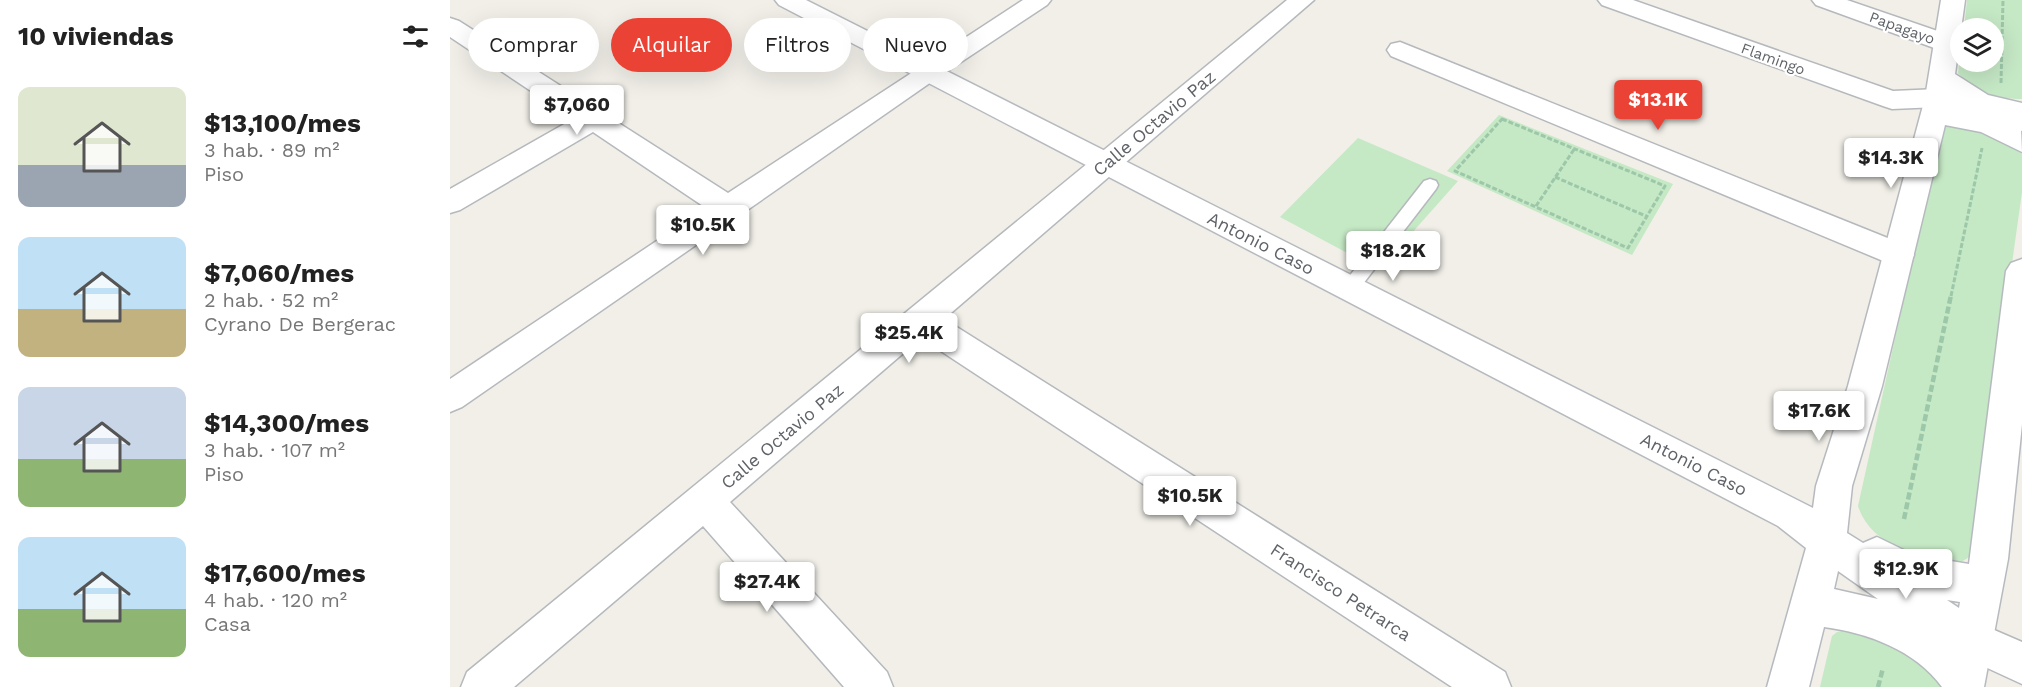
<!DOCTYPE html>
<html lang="es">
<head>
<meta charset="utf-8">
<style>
	body { margin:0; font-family:"Work Sans",sans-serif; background:#f6f6f6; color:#222; height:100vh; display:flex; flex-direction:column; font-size:22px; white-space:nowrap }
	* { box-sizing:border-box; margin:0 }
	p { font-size:20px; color:#767676 }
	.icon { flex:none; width:33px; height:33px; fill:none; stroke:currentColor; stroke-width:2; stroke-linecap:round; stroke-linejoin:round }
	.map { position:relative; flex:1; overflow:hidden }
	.sheet { display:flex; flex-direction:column; background:#fff; width:450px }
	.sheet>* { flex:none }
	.hud { position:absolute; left:18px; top:18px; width:570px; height:54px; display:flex; gap:12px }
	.buttons { position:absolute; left:1500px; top:18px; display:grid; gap:12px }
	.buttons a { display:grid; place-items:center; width:54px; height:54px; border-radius:50%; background:#fff; box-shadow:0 6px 24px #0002; font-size:30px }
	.price { position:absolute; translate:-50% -51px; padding:0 14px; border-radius:6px; background:#fff; color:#222; font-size:20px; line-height:39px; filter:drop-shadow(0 2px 3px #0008) }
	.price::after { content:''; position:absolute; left:50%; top:36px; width:18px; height:14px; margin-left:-9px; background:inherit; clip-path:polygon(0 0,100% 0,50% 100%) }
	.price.on { background:#ea4335; color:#fff }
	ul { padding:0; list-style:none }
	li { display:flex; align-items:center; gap:18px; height:150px; padding:0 18px }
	li span { display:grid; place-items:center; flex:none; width:168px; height:120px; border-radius:12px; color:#555 }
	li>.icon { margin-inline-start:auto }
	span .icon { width:72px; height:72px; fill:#fffc; stroke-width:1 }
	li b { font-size:26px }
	h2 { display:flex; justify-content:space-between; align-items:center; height:72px; padding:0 18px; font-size:26px }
	.tag { padding:0 21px; border-radius:27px; background:#fff; box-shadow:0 6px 24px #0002; font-size:21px; line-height:54px }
	.tag.on { background:#ea4335; color:#fff }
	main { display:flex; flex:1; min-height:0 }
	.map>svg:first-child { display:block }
	.green { fill:#c5e8c5 }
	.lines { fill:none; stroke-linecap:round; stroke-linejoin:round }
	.lane-casing { stroke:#b5b8bc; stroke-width:3 }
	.street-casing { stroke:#b5b8bc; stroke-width:3 }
	.secondary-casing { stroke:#b6babf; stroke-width:3 }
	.path-far1 { stroke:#9cc7a9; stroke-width:3; stroke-dasharray:5 2; stroke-linecap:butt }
	.path { stroke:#9cc7a9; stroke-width:4.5; stroke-dasharray:7 3; stroke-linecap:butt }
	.lane { fill:#fff; fill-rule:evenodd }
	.street { fill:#fff; fill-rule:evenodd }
	.secondary { fill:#fff; fill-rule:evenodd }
	.labels { text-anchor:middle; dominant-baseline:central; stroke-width:4.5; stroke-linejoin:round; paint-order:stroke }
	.far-street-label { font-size:15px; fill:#5f6368; stroke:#fff }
	.street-label { font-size:18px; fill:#5f6368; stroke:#fff }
</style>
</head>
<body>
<main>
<section class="sheet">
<h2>10 viviendas<svg class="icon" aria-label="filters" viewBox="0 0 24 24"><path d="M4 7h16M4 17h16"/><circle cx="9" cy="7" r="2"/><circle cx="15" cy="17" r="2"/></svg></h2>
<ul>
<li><span style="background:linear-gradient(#dfe7d0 65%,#9aa5b1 0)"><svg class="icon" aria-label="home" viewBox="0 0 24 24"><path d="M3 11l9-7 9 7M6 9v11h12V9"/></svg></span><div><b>$13,100/mes</b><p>3 hab. · 89 m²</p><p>Piso</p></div></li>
<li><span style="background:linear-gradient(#bfe0f5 60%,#c2b280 0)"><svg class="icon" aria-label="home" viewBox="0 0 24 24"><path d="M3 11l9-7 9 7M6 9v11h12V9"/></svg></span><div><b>$7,060/mes</b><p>2 hab. · 52 m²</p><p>Cyrano De Bergerac</p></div></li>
<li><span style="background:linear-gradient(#c9d6e8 60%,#8fb573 0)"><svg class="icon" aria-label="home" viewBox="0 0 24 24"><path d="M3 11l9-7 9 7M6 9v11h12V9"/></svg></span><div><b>$14,300/mes</b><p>3 hab. · 107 m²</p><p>Piso</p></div></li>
<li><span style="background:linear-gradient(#bfe0f5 60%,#8fb573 0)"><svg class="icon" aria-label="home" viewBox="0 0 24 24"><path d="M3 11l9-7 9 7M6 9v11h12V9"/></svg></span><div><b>$17,600/mes</b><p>4 hab. · 120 m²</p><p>Casa</p></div></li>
</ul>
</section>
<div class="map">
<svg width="1572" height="687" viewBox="0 0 1572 687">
	<rect width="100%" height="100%" fill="#f1efe8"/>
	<path class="green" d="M1517,0h55v99c-24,0 -48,-6 -64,-26l2,-18v7h34v-34h-30z
		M1049,115l174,69 -41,71 -185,-84z
		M1499,123c26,4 53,13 73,31v38l-51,364 -15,9c-37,-9 -85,-18 -98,-59l84,-380z
		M908,138l100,43 -79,89 -99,-53z
		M1403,629l66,28 27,30h-126l12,-51 5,-4z"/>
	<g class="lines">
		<g class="lane-casing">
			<path id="lane" d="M980,179l6,2 2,4 -2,4 -80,104 -6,2 -6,-2 -3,-5 3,-5 80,-102z"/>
		</g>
		<g class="street-casing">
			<path id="street" d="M573,0h28l-4,5 -110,73 -194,135 -3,4 -5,1 -273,189 -12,5v-33l256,-171 -113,-76 -133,78 -10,3v-24l123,-70 -123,-82v-19l9,3 269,172z
				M837,0h27l-370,319 561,353 6,15h-59l-531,-349 -191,164 157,170 6,15h-49l-141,-161 -189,161h-53l6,-15z
				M1148,0h35l260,91 45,-2 84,24v18l-84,-24 -46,2 -9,-3 -281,-101z
				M1362,0h35l108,37 4,6 -4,6 -9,2 -9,-2 -121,-44z
				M950,42l510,205 4,8 -4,8 -11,4 -11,-4 -497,-207 -4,-6 4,-6z
				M1521,620l51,22v42l-65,-30 -6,-14 6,-14z"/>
		</g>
		<g class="secondary-casing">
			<path id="secondary" d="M325,0h31l1007,508 3,-22 32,-100 77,-288 16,-98h24l-10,74 33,21 34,8v18l-42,-9 -29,-15 -2,10 40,8 32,14 1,23 -41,-20 -36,-7 -63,261 -30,100 -5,47 16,10 14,-6 37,18 55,9 37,-293 5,-8 11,-4v165l-14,135 -24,128h-42c-27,-37 -74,-54 -118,-60l-15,60h-42l39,-139 -28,-22 -999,-521zM1388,571l40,28 -44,-10zM1497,600l13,2 -1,6z"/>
		</g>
		<path class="path-far1" d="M1551,83l2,-83
			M1052,119l163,67 -37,62 -173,-77z
			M1105,177l93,40
			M1086,206l39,-58
			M1501,296l31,-148"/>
		<path class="path" d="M1454,519l47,-224
			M1428,687l5,-19"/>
		<use href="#lane" class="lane"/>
		<use href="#street" class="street"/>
		<use href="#secondary" class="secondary"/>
	</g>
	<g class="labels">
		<g class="far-street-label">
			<text transform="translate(1452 28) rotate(20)">Papagayo</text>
			<text transform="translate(1323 59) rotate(20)">Flamingo</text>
		</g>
		<g class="street-label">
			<text transform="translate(704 123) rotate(-40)">Calle Octavio Paz</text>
			<text transform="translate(811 243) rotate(27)">Antonio Caso</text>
			<text transform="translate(332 436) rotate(-40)">Calle Octavio Paz</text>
			<text transform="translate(1244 464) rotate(27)">Antonio Caso</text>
			<text transform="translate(891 592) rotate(33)">Francisco Petrarca</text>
		</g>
	</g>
</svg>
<div class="buttons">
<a><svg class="icon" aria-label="layers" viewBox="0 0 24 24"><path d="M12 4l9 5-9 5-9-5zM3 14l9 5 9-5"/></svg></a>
</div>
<b class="price on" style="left:1208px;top:131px">$13.1K</b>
<b class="price" style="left:127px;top:136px">$7,060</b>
<b class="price" style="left:1441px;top:189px">$14.3K</b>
<b class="price" style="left:253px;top:256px">$10.5K</b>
<b class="price" style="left:943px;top:282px">$18.2K</b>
<b class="price" style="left:459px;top:364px">$25.4K</b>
<b class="price" style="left:1369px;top:442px">$17.6K</b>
<b class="price" style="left:740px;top:527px">$10.5K</b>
<b class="price" style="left:1456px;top:600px">$12.9K</b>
<b class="price" style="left:317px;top:613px">$27.4K</b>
<div class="hud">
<a class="tag">Comprar</a>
<a class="tag on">Alquilar</a>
<a class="tag">Filtros</a>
<a class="tag">Nuevo</a>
</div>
</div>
</main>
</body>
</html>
